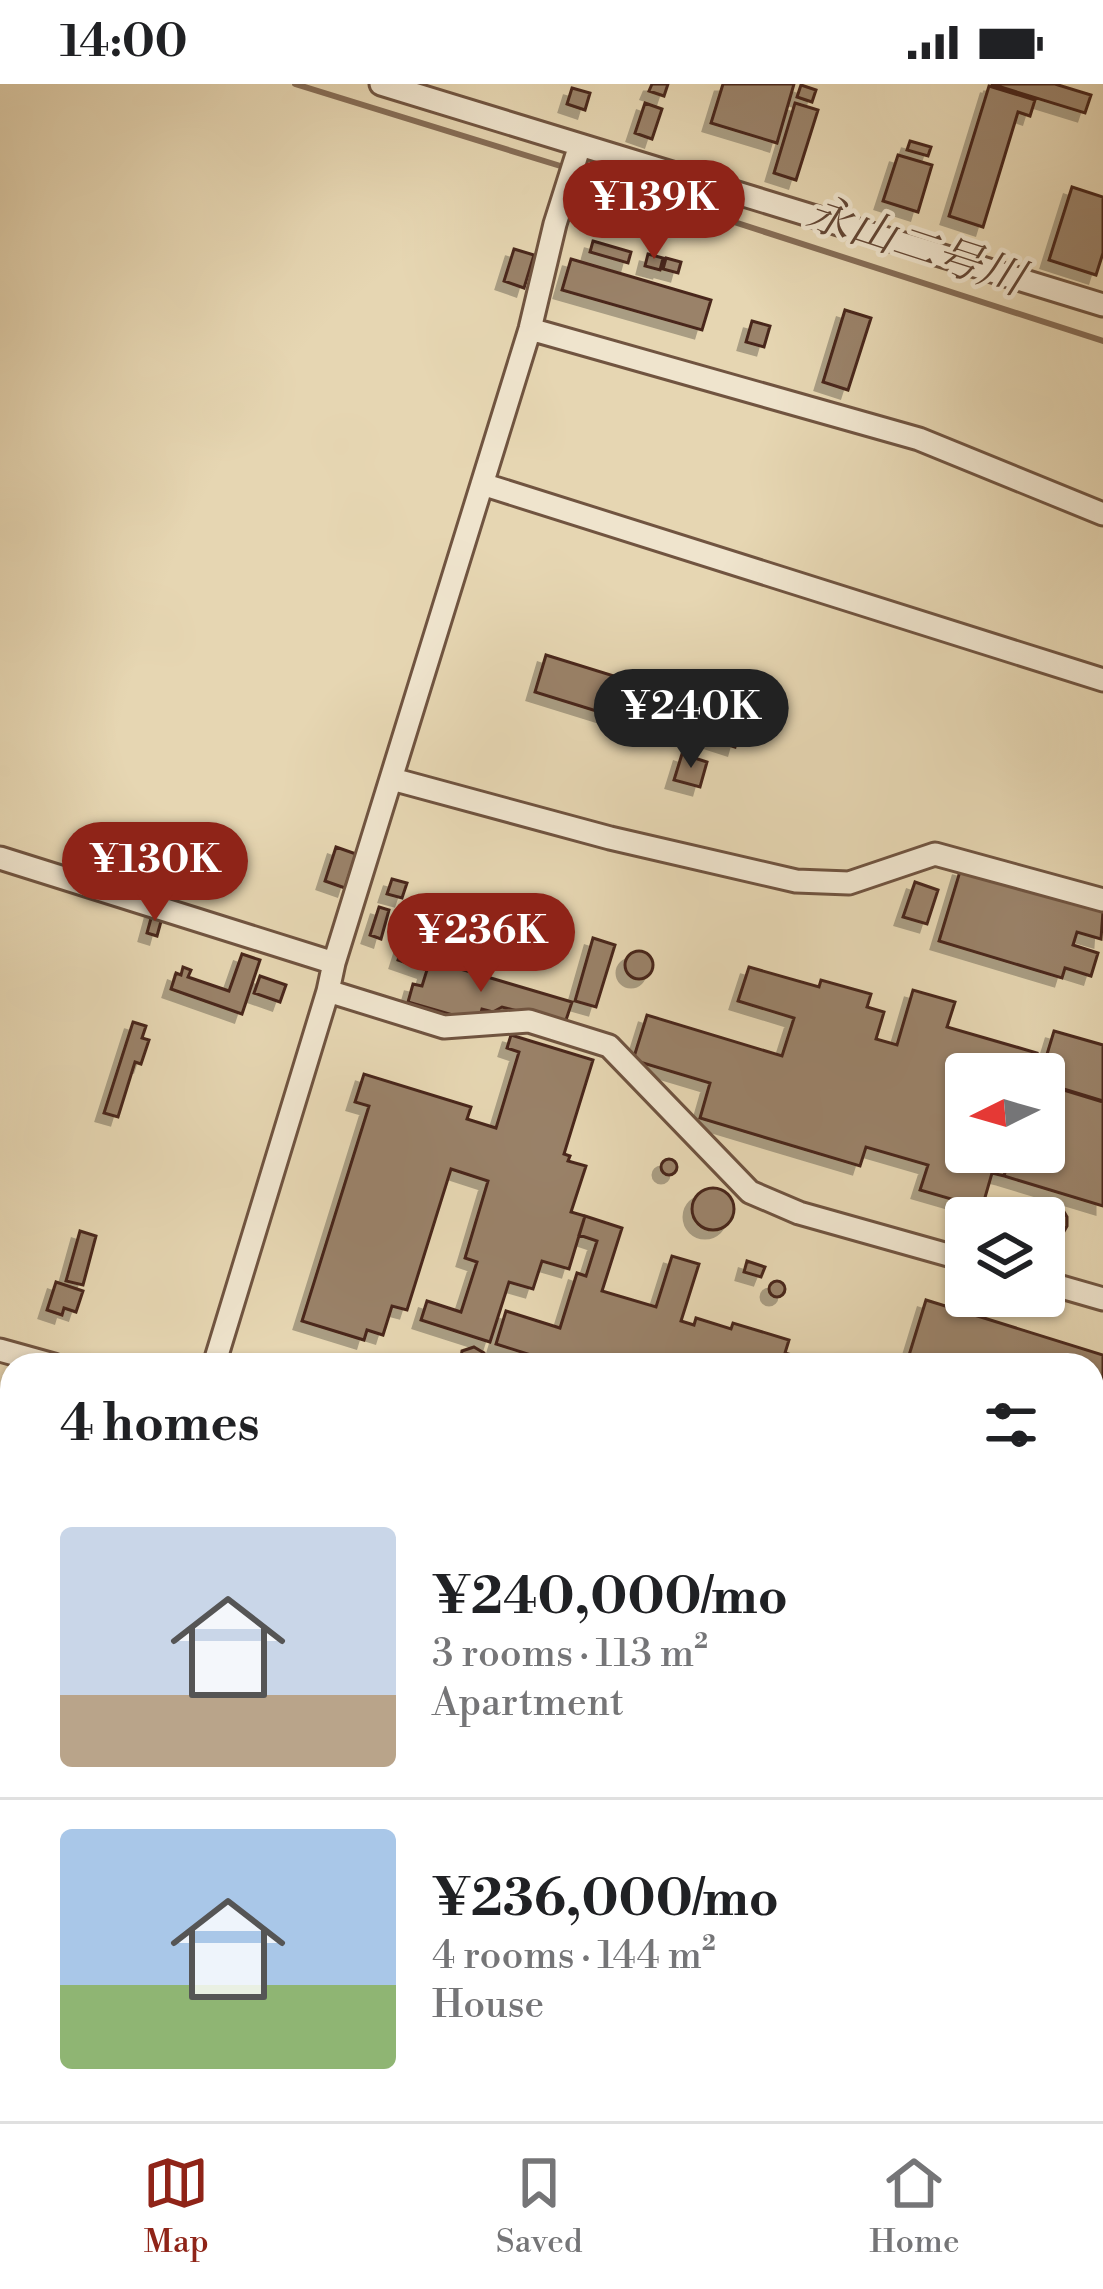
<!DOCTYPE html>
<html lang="en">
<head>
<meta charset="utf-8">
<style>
	body { margin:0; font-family:"Libre Bodoni","Noto Serif JP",serif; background:#f2f2f2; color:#202124; height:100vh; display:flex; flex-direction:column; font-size:45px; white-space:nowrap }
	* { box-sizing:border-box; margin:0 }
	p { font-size:39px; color:#757577 }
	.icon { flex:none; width:66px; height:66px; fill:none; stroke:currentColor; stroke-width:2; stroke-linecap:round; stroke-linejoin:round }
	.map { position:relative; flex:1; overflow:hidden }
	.details { position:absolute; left:0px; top:1269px; width:1104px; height:768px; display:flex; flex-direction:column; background:#fff; border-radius:36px 36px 0 0; box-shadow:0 3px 9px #0004 }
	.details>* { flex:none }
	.needle { width:78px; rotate:265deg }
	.fabs { position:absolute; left:945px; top:969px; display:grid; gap:24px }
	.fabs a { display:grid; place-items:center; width:120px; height:120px; border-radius:12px; background:#fff; box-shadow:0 3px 9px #0004; font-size:60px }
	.price { position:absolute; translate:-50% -102px; padding:0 27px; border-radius:42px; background:#8f2418; color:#fff; font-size:39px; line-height:78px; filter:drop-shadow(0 3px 6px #0008) }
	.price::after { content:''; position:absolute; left:50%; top:72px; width:36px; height:27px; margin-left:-18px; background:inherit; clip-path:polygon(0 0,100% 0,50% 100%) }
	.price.active { background:#222; color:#fff }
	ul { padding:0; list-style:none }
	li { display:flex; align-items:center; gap:36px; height:300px; padding:0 60px }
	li+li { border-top:3px solid #e0e0e0 }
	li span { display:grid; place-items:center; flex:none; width:336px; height:240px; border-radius:12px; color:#555 }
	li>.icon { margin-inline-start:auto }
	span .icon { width:144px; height:144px; fill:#fffc; stroke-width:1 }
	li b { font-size:51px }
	h2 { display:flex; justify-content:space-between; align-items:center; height:144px; padding:0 60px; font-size:51px }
	.status { display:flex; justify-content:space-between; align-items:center; height:84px; padding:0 60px; background:#fff; direction:ltr }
	.status svg { height:33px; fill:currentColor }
	.menu { display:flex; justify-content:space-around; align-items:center; height:168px; border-top:3px solid #e0e0e0; background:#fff; font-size:33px; color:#757577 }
	.menu a { display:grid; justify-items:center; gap:6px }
	.menu .active { color:#8f2418 }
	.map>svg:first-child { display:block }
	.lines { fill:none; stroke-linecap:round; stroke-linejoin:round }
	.stream { stroke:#866d56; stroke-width:6 }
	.building { fill:#9a8269; stroke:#48281a; stroke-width:3; filter:url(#shadow) }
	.minor-casing { stroke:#705440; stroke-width:27 }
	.minor { stroke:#efe4cd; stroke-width:21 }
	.labels { text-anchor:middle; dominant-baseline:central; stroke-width:9; stroke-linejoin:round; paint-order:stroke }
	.water-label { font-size:45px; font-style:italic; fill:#624533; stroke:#efe4cd }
</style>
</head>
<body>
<div class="status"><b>14:00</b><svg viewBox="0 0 49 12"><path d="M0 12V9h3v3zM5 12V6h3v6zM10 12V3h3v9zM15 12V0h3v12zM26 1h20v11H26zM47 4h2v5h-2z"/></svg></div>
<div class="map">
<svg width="1103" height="2037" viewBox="0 0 1103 2037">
	<defs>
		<filter id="shadow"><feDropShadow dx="-8" dy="8" stdDeviation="0" flood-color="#0004"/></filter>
	</defs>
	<rect width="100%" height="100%" fill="#e6d6b2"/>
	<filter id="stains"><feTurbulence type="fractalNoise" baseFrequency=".00167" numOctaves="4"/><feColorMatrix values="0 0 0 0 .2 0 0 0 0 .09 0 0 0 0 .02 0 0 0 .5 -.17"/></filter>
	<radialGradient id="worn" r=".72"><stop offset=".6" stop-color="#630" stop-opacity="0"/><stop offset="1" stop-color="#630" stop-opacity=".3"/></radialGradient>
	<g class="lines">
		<path class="stream" d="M295,0l272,84
			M579,88l524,169"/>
	</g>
	<path class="building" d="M652,0h16l-4,12 -15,-5z
		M723,0h71l-17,59 -66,-20z
		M991,0h64l36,11 -6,18z
		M801,1l15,5 -4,12 -15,-5z
		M989,2l46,14 -5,16 -12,-4 -35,115 -34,-11z
		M572,4l18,5 -5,17 -18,-6z
		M645,19l17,6 -10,30 -17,-6z
		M795,19l23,7 -22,70 -22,-7z
		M910,57l21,6 -3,9 -21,-6z
		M898,71l34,10 -14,47 -35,-11z
		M1072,103l31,10v56l-7,22 -47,-15z
		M593,157l38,11 -3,11 -38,-11z
		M514,165l20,6 -10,33 -20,-7z
		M648,170l15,4 -3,12 -15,-4z
		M666,174l15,4 -3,11 -15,-4z
		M571,175l140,41 -9,30 -140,-40z
		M845,226l26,8 -23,72 -25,-8z
		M752,237l18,5 -6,21 -18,-5z
		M546,571l103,32 4,-11 31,9 -2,8 8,2 4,-14 10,3 1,-5 10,3 -2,5 14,4 -5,16 16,4 -4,12 7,2 -6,22 -59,-19 -2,7 -139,-43z
		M682,670l25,8 -7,25 -26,-7z
		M336,763l20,7 -11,34 -20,-7z
		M961,784l142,43 -2,28 -24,-7 -4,13 25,8 -7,23 -26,-8 -3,10 -123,-37z
		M392,795l15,4 -5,15 -15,-4z
		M915,798l23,8 -11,34 -24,-7z
		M447,813l28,9 -13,40 -4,-2 -7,22 -21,-6 -3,10 -29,-10 15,-47 26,9z
		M379,823l10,3 -8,29 -11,-4z
		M153,827l10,3 -6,22 -10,-3z
		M593,854l22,7 -19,62 -21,-6z
		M625 881a14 14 0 1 1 28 0a14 14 0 1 1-28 0Z
		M242,870l18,6 -18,54 -71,-25 5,-16 5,2 2,-8 8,3 -3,7 41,14z
		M430,876l142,42 -7,21 -63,-16 -9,5 -11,-3 -2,7 -17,2 -55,-16 5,-18 9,2z
		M749,883l70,20 2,-7 50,14 -4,13 17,5 -8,27 21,6 16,-55 42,12 -8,25 90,26 -5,20h3l-69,1v78h45l-7,24 -12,-3 -10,35 -62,-18 8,-25 -62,-18 -6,19 -160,-48 10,-35 -77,-23 14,-45 135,41 12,-38 -56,-17z
		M260,892l26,9 -6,17 -26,-9z
		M133,938l13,4 -4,12 7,2 -8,24 -6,-2 -17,55 -14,-4z
		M1054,947l49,14v56l-59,-18v-9h-3z
		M511,951l82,25 -29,94 6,2 -2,5 18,5 -15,46 14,4 -16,53 -27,-8 -9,28 -24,-7 -19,60 -69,-22 6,-19 34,11 16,-50 -12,-4 23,-77 -37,-12 -44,141 -15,-4 -9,29 -16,-5 -3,10 -62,-19 67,-215 -14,-4 9,-28 107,33 -4,12 29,9 23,-76 -12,-4z
		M1044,1000l59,18v104l-99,-30 7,-24h33z
		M661 1083a8 8 0 1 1 16 0a8 8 0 1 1-16 0Z
		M692 1125a21 21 0 1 1 42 0a21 21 0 1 1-42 0Z
		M1056,1122l7,4 4,7v9l-4,7 -8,3 -11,-4v-14h-5l8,-11z
		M585,1132l37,12 -20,63 54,16 16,-51 27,8 -18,57 13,4 2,-7 35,11 2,-6 56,17 -4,13 40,12h-276l1,-4 -54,-17 10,-33 54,17 17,-55 9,3 11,-35 -18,-6z
		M80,1147l16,5 -13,49 -17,-4z
		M747,1177l18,6 -4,10 -17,-5z
		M769 1205a8 8 0 1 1 16 0a8 8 0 1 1-16 0Z
		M56,1198l27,9 -7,21 -12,-4 -2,7 -15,-5z
		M926,1216l177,55v178l-11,-3v-165h-186z
		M474,1263l10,6 2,12h-26l2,-14z
		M1092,1476l11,4v69l-11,-4z
		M1092,1573l11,4v214l-11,-3z
		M9,1761l3,1v103l-12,42v-115z
		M1092,1788l11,3v135l-11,36z
		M1092,2000l10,3 -3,11 4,1v22h-57l3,-8 10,3 2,-7h31z
		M399,2025h74l-4,12h-74z
		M796,2025h16l-3,12 -15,-2z
		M854,2025h17l16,5 -2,7h-35z"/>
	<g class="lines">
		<g class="minor-casing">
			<path id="minor" d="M381,0l722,221
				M530,245l389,110 184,75
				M482,400l621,196
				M392,695l218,59 186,43 53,2 86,-29 168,46
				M0,774l334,105
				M328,907l116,36 85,-6 80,25 141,146 49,21 167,47
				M1044,1198l59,17
				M0,1266l54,15
				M214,1281l114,-374 6,-28 196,-634 25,-105 25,-79
				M0,1390l12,3
				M1092,1557l11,4
				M0,2012l12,4
				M43,2025l39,12
				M973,2025l42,12"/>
		</g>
		<use href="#minor" class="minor"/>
	</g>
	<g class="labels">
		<g class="water-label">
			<text transform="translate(915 163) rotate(18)">永山二号川</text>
		</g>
	</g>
	<rect width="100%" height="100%" filter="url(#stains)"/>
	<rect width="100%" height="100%" fill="url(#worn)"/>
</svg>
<div class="fabs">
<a><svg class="needle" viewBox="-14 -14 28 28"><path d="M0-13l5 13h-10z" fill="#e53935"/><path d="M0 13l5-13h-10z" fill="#757577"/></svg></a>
<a><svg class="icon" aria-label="layers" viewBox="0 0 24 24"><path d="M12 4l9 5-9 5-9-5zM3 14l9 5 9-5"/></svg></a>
</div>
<b class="price" style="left:654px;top:178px">¥139K</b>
<b class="price active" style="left:691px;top:687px">¥240K</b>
<b class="price" style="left:155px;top:840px">¥130K</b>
<b class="price" style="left:481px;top:911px">¥236K</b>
<section class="details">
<h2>4 homes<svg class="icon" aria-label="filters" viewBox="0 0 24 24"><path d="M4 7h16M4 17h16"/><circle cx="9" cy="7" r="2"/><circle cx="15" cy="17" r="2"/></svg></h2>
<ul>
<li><span style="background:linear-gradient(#c9d6e8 70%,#b9a48a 0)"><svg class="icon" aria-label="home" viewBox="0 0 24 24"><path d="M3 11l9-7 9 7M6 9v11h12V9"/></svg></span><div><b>¥240,000/mo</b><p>3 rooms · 113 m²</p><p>Apartment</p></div></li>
<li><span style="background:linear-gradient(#a9c7e8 65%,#8fb573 0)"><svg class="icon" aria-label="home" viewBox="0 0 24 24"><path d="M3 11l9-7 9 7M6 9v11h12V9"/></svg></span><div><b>¥236,000/mo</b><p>4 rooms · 144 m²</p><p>House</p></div></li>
</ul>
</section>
</div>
<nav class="menu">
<a class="active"><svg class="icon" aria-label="map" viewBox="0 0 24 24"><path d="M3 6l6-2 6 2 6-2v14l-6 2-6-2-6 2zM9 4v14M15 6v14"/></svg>Map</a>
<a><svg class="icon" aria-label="saved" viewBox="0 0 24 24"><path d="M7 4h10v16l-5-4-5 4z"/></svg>Saved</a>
<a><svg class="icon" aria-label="home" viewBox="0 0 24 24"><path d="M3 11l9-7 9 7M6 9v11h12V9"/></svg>Home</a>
</nav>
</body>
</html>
